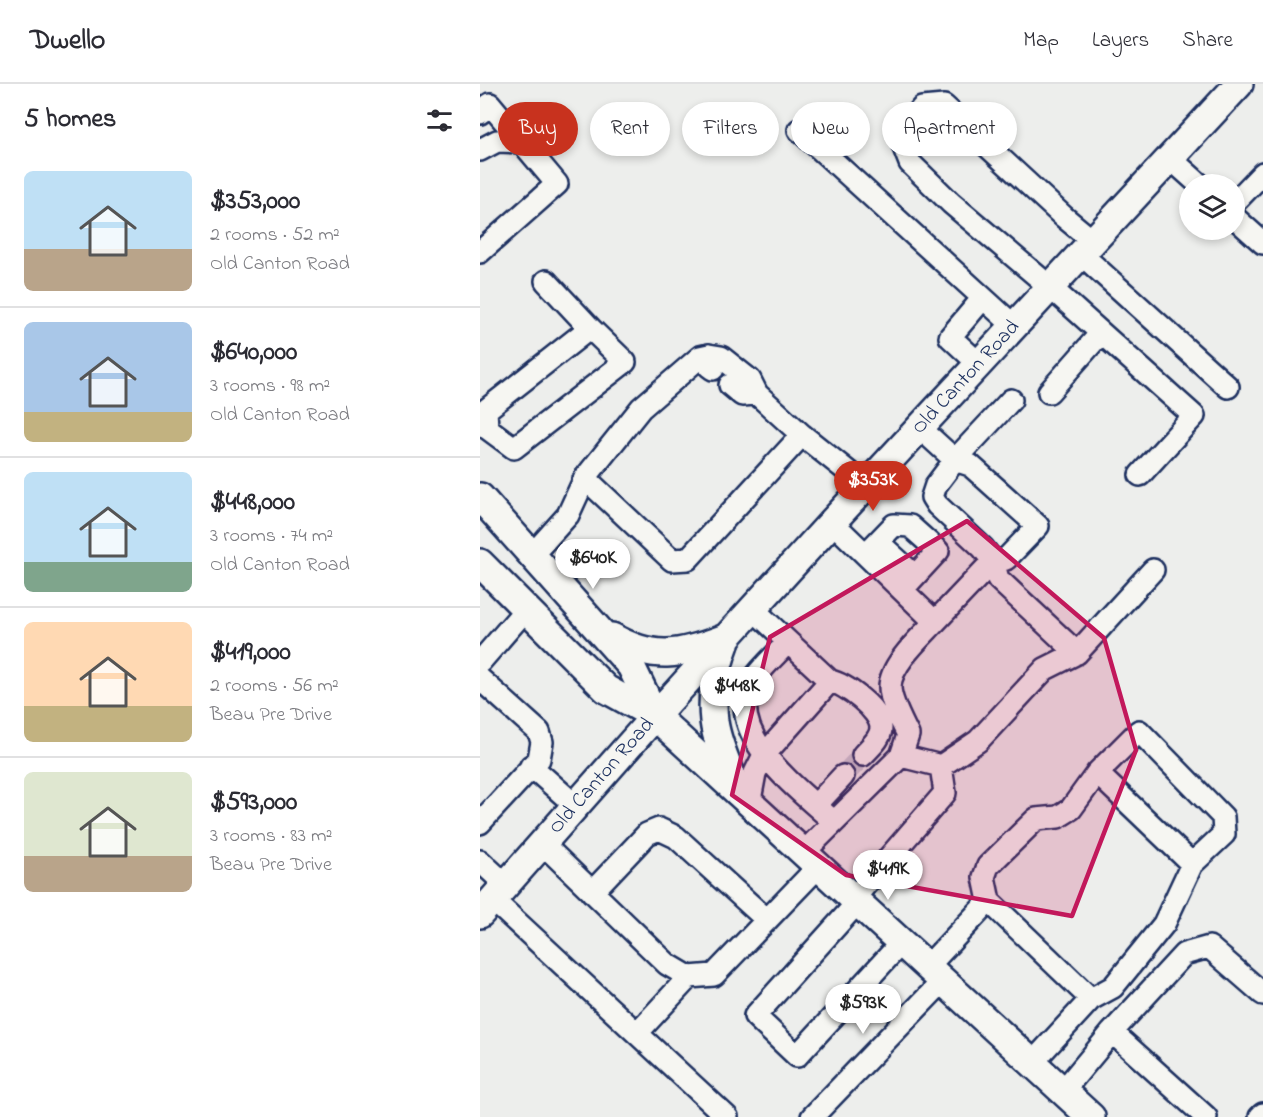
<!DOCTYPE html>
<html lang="en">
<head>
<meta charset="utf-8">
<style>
	body { margin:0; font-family:"Indie Flower",sans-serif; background:#f7f7f7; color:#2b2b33; height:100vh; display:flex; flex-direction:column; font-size:22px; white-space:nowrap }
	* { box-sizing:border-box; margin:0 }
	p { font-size:20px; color:#7c7c81 }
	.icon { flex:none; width:33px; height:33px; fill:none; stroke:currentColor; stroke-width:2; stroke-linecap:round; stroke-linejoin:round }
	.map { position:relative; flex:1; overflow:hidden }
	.details { display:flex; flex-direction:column; background:#fff; width:480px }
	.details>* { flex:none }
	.banner { position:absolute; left:18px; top:18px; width:570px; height:54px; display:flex; gap:12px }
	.controls { position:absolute; left:699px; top:90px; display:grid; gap:12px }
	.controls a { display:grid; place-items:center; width:66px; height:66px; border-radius:50%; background:#fff; box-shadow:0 3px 9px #0003; font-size:30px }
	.price { position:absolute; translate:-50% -51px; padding:0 14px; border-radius:21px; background:#fff; color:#222; font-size:20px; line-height:39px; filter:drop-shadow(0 2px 3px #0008) }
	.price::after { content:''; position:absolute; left:50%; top:36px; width:18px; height:14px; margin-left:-9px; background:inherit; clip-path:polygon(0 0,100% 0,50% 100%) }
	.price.on { background:#c8321e; color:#fff }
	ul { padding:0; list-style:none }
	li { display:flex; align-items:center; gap:18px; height:150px; padding:0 24px }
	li+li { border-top:2px solid #e1e1e2 }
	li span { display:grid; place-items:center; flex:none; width:168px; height:120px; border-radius:9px; color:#555 }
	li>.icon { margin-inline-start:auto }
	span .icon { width:72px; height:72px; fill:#fffc; stroke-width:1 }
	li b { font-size:26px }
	h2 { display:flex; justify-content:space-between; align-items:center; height:72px; padding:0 24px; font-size:26px }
	.chip { padding:0 21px; border-radius:27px; background:#fff; box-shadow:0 3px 9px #0003; font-size:21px; line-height:54px }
	.chip.on { background:#c8321e; color:#fff }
	header { display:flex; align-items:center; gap:36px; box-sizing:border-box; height:84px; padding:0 30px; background:#fff; border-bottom:2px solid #e1e1e2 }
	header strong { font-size:28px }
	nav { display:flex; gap:33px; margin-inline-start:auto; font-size:21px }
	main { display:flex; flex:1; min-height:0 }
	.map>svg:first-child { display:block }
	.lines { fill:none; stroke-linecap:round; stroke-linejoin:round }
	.minor-tunnel { stroke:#c3c8d0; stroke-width:21; stroke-dasharray:21 10; stroke-linecap:butt }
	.minor-casing { stroke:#1b2f5e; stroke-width:26 }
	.major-casing { stroke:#1b2f5e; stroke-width:32 }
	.minor { stroke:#f6f6f2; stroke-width:21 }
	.major { stroke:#f6f6f2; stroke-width:27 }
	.marked { fill:#c2185b; fill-opacity:0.2; stroke:#c2185b; stroke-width:4.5; stroke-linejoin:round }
	.labels { text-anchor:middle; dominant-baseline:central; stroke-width:4.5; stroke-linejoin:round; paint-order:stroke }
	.street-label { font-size:21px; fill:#1b2f5e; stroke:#f6f6f2 }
</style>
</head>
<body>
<header>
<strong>Dwello</strong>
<nav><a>Map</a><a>Layers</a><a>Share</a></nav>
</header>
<main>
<section class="details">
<h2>5 homes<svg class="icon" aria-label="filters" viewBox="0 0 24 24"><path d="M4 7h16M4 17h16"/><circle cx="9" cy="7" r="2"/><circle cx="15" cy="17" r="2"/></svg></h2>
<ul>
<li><span style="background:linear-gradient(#bfe0f5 65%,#b9a48a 0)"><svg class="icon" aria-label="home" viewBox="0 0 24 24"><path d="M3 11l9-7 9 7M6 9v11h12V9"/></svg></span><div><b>$353,000</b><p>2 rooms · 52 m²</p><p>Old Canton Road</p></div></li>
<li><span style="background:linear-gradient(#a9c7e8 75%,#c2b280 0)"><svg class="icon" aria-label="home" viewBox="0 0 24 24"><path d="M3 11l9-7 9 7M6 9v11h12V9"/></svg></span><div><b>$640,000</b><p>3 rooms · 98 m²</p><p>Old Canton Road</p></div></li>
<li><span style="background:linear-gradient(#bfe0f5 75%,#7fa58c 0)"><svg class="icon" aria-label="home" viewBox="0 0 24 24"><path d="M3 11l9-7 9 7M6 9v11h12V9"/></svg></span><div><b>$448,000</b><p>3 rooms · 74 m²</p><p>Old Canton Road</p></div></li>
<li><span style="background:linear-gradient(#ffd9b3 70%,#c2b280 0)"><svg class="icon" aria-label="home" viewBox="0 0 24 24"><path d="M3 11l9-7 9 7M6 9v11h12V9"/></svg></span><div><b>$419,000</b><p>2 rooms · 56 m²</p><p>Beau Pre Drive</p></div></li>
<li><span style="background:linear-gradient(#dfe7d0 70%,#b9a48a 0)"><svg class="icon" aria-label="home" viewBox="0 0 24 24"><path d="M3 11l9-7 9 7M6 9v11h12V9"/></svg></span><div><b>$593,000</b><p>3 rooms · 83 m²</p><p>Beau Pre Drive</p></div></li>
</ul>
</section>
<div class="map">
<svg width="783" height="1033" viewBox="0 0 783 1033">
	<rect width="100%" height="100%" fill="#edeeec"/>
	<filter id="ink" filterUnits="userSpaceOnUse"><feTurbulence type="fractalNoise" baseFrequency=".0167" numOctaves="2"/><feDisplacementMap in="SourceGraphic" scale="12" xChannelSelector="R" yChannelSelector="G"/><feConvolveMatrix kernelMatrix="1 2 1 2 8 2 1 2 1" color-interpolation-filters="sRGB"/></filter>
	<g filter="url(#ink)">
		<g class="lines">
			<path class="minor-tunnel" d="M363,692l20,-21"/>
			<g class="minor-casing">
				<path id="minor" d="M0,29l10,-9 67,80 -77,68
					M319,46l215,196
					M0,66l17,-9 25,1
					M690,74l29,26
					M754,119l29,-30
					M754,133l29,26
					M613,157l-29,-24 -120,-111 -22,2 -17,22 -2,15 7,18 41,40 99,84 144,129 -54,59
					M601,170l147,133
					M66,197l44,47
					M110,244l35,34 -111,86 -27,-20 -1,-18z
					M229,271l12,2 29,23 7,14 45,41 64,51
					M499,280l-29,-27 33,-39
					M250,301l12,10 15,-1
					M569,308l52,-59
					M440,344l35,32 56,-60
					M105,394l87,82 16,-1 114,-124
					M398,458l37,34
					M386,470l28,-29 16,1 28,25 -36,39
					M52,471l36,-40 17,-37 56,-70 59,-51 9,-2v11l4,3
					M273,525l77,72c15,3 51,29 51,47 0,11 -11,19 -18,27
					M455,538l58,-61 13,-2 32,-33 -68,-61 -15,-5 -19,25 -4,12 5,8 46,43 10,13 5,18 79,74
					M308,558c-11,12 -26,25 -35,38 -33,53 48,111 81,142
					M0,578l46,-53
					M0,595l59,53 3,10 -3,17 -59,64
					M421,672l40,10 37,-25 67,-72 32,-16 76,-83
					M51,682l45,40
					M617,689l95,91
					M269,721l6,-32 9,-18 66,-74
					M336,721l27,-29
					M63,760l124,120 22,13 25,-2 104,-108
					M323,769l98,-97 7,-21c-6,-13 -18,-34 -18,-48 0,-22 31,-50 45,-65l-103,-100
					M0,777l26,24
					M112,808l55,-58 12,-5 17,8 91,83
					M373,815l92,-106 -4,-27
					M13,816l234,217
					M509,817l-5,-24 4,-11 48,-47 22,-2 13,-8 26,-36 42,-42 84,86 1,17 -32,30 -28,60 -51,63 -22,12
					M377,819l-102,113 42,40 104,-113
					M447,883l62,-66 102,98 -59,64
					M632,948l94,85
					M157,949l52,-56
					M583,1007l49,-59 72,-78 25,-7 54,47
					M332,1033l131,-136
					M780,1033l3,-3"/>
			</g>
			<g class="major-casing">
				<g id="major">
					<path d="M0,413l151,169 24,50"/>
					<path d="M0,479l126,126 49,27 436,401"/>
					<path d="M132,553c42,24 68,18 111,2"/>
					<path d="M245,560c-9,23 -14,52 -11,77 3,24 16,49 24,71"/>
					<path id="s1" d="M0,830l175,-198 177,-194 407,-438"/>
				</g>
			</g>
			<use href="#minor" class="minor"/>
			<use href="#major" class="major"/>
		</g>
	</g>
	<path class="marked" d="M487,437l137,117 32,112 -64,166 -226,-41 -114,-80 38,-158z"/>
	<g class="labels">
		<g class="street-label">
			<text stroke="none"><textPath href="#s1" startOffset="724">Old Canton Road</textPath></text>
			<text stroke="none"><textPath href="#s1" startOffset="184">Old Canton Road</textPath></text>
		</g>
	</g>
</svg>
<div class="controls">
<a><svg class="icon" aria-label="layers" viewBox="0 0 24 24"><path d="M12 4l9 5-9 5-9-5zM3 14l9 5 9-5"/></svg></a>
</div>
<b class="price on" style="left:393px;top:428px">$353K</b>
<b class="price" style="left:113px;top:506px">$640K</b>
<b class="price" style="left:257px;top:634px">$448K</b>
<b class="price" style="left:408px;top:817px">$419K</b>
<b class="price" style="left:383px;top:951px">$593K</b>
<div class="banner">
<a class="chip on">Buy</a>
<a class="chip">Rent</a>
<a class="chip">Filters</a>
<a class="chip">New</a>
<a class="chip">Apartment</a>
</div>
</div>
</main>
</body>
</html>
